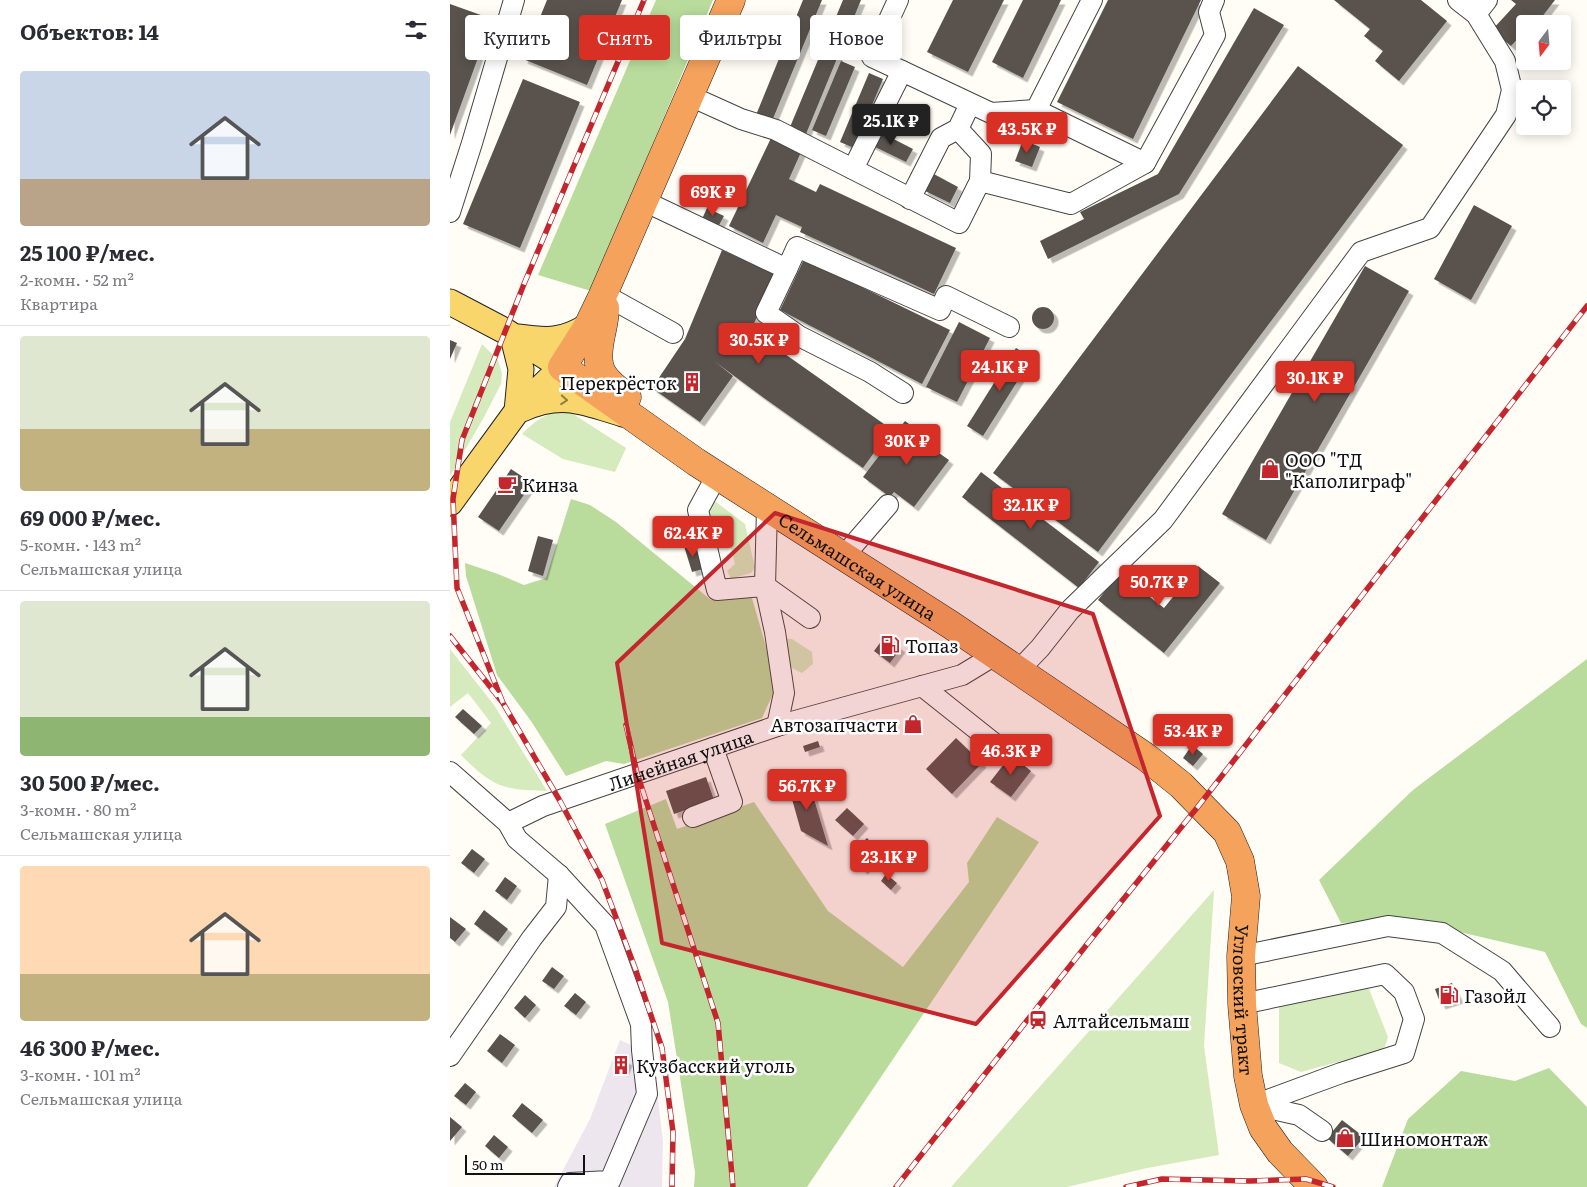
<!DOCTYPE html>
<html lang="ru">
<head>
<meta charset="utf-8">
<style>
	body { margin:0; font-family:Literata,serif; background:#f2f2f3; color:#2b2b33; height:100vh; display:flex; flex-direction:column; font-size:19px; white-space:nowrap }
	* { box-sizing:border-box; margin:0 }
	p { font-size:16px; color:#7c7c81 }
	.icon { flex:none; width:28px; height:28px; fill:none; stroke:currentColor; stroke-width:2; stroke-linecap:round; stroke-linejoin:round }
	.map { position:relative; flex:1; overflow:hidden }
	.details { display:flex; flex-direction:column; background:#fff; width:450px }
	.details>* { flex:none }
	.top-card { position:absolute; left:15px; top:15px; width:475px; height:45px; display:flex; gap:10px }
	.needle { width:32px; rotate:196deg }
	.buttons { position:absolute; left:1066px; top:15px; display:grid; gap:10px }
	.buttons a { display:grid; place-items:center; width:55px; height:55px; border-radius:5px; background:#fff; box-shadow:0 2px 12px #0003; font-size:25px }
	.scale { position:absolute; left:15px; bottom:12px; width:120px; box-sizing:border-box; padding-left:5px; border:2px solid #111; border-top:0; font-size:14px; line-height:18px; white-space:nowrap; color:#111; -webkit-text-stroke:4px #fff; paint-order:stroke }
	.price { position:absolute; translate:-50% -42px; padding:0 11px; border-radius:5px; background:#d93025; color:#fff; font-size:16px; line-height:32px; filter:drop-shadow(0 1px 2px #0008) }
	.price::after { content:''; position:absolute; left:50%; top:30px; width:15px; height:11px; margin-left:-8px; background:inherit; clip-path:polygon(0 0,100% 0,50% 100%) }
	.price.active { background:#222; color:#fff }
	ul { padding:0; list-style:none }
	li { display:grid; align-content:center; gap:10px; height:265px; padding:0 20px }
	li+li { border-top:1px solid #e1e1e2 }
	li span { display:grid; place-items:center; height:155px; border-radius:5px; color:#555 }
	li>.icon { margin-inline-start:auto }
	span .icon { width:90px; height:90px; fill:#fffc; stroke-width:1 }
	li b { font-size:21px }
	h2 { display:flex; justify-content:space-between; align-items:center; height:60px; padding:0 20px; font-size:21px }
	.pill { padding:0 18px; border-radius:5px; background:#fff; box-shadow:0 2px 12px #0003; font-size:18px; line-height:45px }
	.pill.active { background:#d93025; color:#fff }
	main { display:flex; flex:1; min-height:0 }
	.map>svg:first-child { display:block }
	.industrial { fill:#eee6ef }
	.green { fill:#d5ebbd }
	.forest { fill:#b9dc9c }
	.building { fill:#5a524d; filter:url(#shadow) }
	.lines { fill:none; stroke-linecap:round; stroke-linejoin:round }
	.minor-casing { stroke:#444; stroke-width:22 }
	.major-casing { stroke:#222; stroke-width:27 }
	.highway-casing { stroke:#222; stroke-width:29 }
	.minor { stroke:#fff; stroke-width:20 }
	.major { stroke:#f9d66b; stroke-width:25 }
	.highway { stroke:#f5a25d; stroke-width:28 }
	.rail-casing { stroke:#c4262e; stroke-width:5.5 }
	.rail { stroke:#fff; stroke-width:4; stroke-dasharray:11; stroke-linecap:butt }
	.oneway { stroke:#917d42 }
	.marked { fill:#c4262e; fill-opacity:0.2; stroke:#c4262e; stroke-width:4; stroke-linejoin:round }
	.labels { text-anchor:middle; dominant-baseline:central; stroke-width:5; stroke-linejoin:round; paint-order:stroke }
	.poi-label { font-size:18px; fill:#111; stroke:#fff; text-anchor:start }
	.street-label { font-size:18px; fill:#111; stroke:#fff }
</style>
</head>
<body>
<main>
<section class="details">
<h2>Объектов: 14<svg class="icon" aria-label="filters" viewBox="0 0 24 24"><path d="M4 7h16M4 17h16"/><circle cx="9" cy="7" r="2"/><circle cx="15" cy="17" r="2"/></svg></h2>
<ul>
<li><span style="background:linear-gradient(#c9d6e8 70%,#b9a48a 0)"><svg class="icon" aria-label="home" viewBox="0 0 24 24"><path d="M3 11l9-7 9 7M6 9v11h12V9"/></svg></span><div><b>25 100 ₽/мес.</b><p>2-комн. · 52 m²</p><p>Квартира</p></div></li>
<li><span style="background:linear-gradient(#dfe7d0 60%,#c2b280 0)"><svg class="icon" aria-label="home" viewBox="0 0 24 24"><path d="M3 11l9-7 9 7M6 9v11h12V9"/></svg></span><div><b>69 000 ₽/мес.</b><p>5-комн. · 143 m²</p><p>Сельмашская улица</p></div></li>
<li><span style="background:linear-gradient(#dfe7d0 75%,#8fb573 0)"><svg class="icon" aria-label="home" viewBox="0 0 24 24"><path d="M3 11l9-7 9 7M6 9v11h12V9"/></svg></span><div><b>30 500 ₽/мес.</b><p>3-комн. · 80 m²</p><p>Сельмашская улица</p></div></li>
<li><span style="background:linear-gradient(#ffd9b3 70%,#c2b280 0)"><svg class="icon" aria-label="home" viewBox="0 0 24 24"><path d="M3 11l9-7 9 7M6 9v11h12V9"/></svg></span><div><b>46 300 ₽/мес.</b><p>3-комн. · 101 m²</p><p>Сельмашская улица</p></div></li>
</ul>
</section>
<div class="map">
<svg width="1137" height="1187" viewBox="0 0 1137 1187">
	<defs>
		<filter id="shadow"><feDropShadow dx="4.5" dy="4.5" stdDeviation="0" flood-color="#0004"/></filter>
	</defs>
	<rect width="100%" height="100%" fill="#fffdf5"/>
	<path class="industrial" d="M170,1040l22,10 9,-3 12,93 -1,47h-108l36,-68z"/>
	<path class="green" d="M32,344l16,16 4,14 -1,10 -17,33 -34,59v-54z
		M114,411l9,3 53,34 -11,24 -52,-13 -41,-25c13,-13 23,-21 42,-23z
		M266,502l29,22 10,44 -4,5 -20,6 -4,-8 8,-7 -7,-27 -13,-5 -6,-25 2,-4z
		M331,638l11,1 20,13 1,12 -11,9 -16,-8z
		M0,649l44,56 53,86c-45,-1 -54,-4 -86,-36l30,-32 -23,-30 -18,14z
		M764,890l-10,156 15,109 -72,13 -80,19h-116z
		M912,984l7,5 19,48 -3,10 -7,4 -77,21 -22,-9v-60z"/>
	<path class="forest" d="M206,0h57l-122,291 -53,-16z
		M121,499l19,6 26,17 95,78 39,-9 27,94 -15,33 -138,46 -18,-3 -40,15 -35,-55 -34,-46 -31,-99 -1,-13 33,11 26,11 22,-7z
		M1137,659v369l-6,-4 -36,-72 -137,-32 -67,3 -22,-43 94,-90z
		M216,799l11,30 77,-27 74,109 75,56 66,-85 -2,-19 30,-46 42,25 -232,345h-113l1,-15 -27,-170 -63,-178z
		M1099,1068l38,39v80h-205l26,-68 53,-48 54,10z"/>
	<path class="building" d="M97,0h75l-35,85 -64,-26z
		M353,0h19l-50,121 -16,-6z
		M393,0h18l-55,134 -16,-7z
		M503,0h51l-36,72 -41,-20z
		M573,0h38l-38,78 -31,-16z
		M658,0h93l-68,139 -76,-37z
		M884,0h87l26,21 -48,60 -24,-20 8,-10 -19,-15 6,-7z
		M1061,0h44l-17,22 -2,-2 -4,4h-7v7l-14,15 -19,-16 24,-26z
		M0,4l42,15 -42,116z
		M804,8l30,17 -105,169 -131,65 -8,-18 44,-22 -4,-7 78,-38z
		M391,61l14,6 -29,69 -14,-6z
		M848,66l105,79 -305,407 -105,-79z
		M419,73l14,6 -29,69 -14,-6z
		M73,79l57,23 -60,146 -57,-24z
		M426,130l37,19 -7,13 -37,-18z
		M322,136l30,14 -13,29 27,13 4,-8 136,64 -22,46 -134,-62 2,-5 -26,-12 -13,28 -34,-17z
		M573,140l17,7 -8,20 -17,-6z
		M482,173l26,14 -8,16 -27,-13z
		M1024,205l38,21 -41,74 -37,-21z
		M257,208l17,8 -6,11 -16,-8z
		M272,250l54,25 -25,55 140,99 -28,39 -99,-70 -50,-37 19,15 -33,46 -48,-34 33,-49z
		M354,259l146,71 -28,54 -142,-74z
		M915,266l44,25 -143,249 -44,-26z
		M582 318a11 11 0 1 1 22 0a11 11 0 1 1-22 0Z
		M509,322l31,16 -33,64 -31,-15z
		M0,340l7,3 -7,16z
		M566,348l16,10 -49,78 -16,-10z
		M455,421l27,20 -3,5 20,14 -35,47 -20,-15 -4,5 -27,-20z
		M61,469l21,14 -33,48 -21,-14z
		M531,472l118,90 -20,26 -117,-91z
		M88,536l15,4 -10,36 -15,-5z
		M245,543l8,26 -11,3 -8,-26z
		M748,566l22,17 -56,70 -66,-53 21,-27 45,35z
		M435,636l16,12 -11,15 -16,-12z
		M13,709l19,17 -8,8 -19,-17z
		M506,738l26,25 -30,31 -26,-25z
		M368,741l2,6 -15,5 -2,-6z
		M742,745l11,9 -10,12 -10,-8z
		M561,755l20,16 -20,26 -21,-15z
		M256,777l8,23 -40,14 -8,-23z
		M358,779l20,67 -27,-15 -13,-46z
		M397,808l17,16 -11,12 -18,-16z
		M417,838l14,15 -18,17 -13,-15z
		M22,849l13,10 -11,14 -13,-10z
		M436,874l11,9 -6,7 -10,-9z
		M55,877l12,9 -10,14 -12,-9z
		M34,910l24,19 -10,13 -24,-18z
		M0,917l16,12 -11,13 -5,-4z
		M102,967l12,9 -10,13 -12,-8z
		M1002,983l7,16 -18,6 -6,-16z
		M125,993l11,9 -10,13 -12,-9z
		M75,995l11,10 -11,13 -11,-10z
		M50,1034l15,11 -13,18 -15,-12z
		M169,1057l9,4 -4,11 -10,-4z
		M15,1083l11,9 -10,13 -12,-9z
		M72,1103l21,17 -11,13 -20,-17z
		M0,1117l12,10 -12,14z
		M892,1120l22,17 -16,19 -21,-18z
		M44,1135l14,12 -9,11 -14,-12z"/>
	<g class="lines">
		<g class="minor-casing">
			<g id="minor">
				<path d="M448,0l-26,57 30,14"/>
				<path d="M642,0l-56,110 109,53"/>
				<path d="M1026,14l11,-14"/>
				<path d="M240,96l51,23 35,11 183,93 21,-42 91,23 74,-41 70,-128 -6,-23 5,-12"/>
				<path d="M508,129l23,25 -1,27"/>
				<path d="M403,169l49,-98 89,42 45,-3"/>
				<path d="M460,199l31,-61 17,-9 12,-25"/>
				<path d="M194,201l143,68 -21,44 33,23 71,36 33,21"/>
				<path d="M0,212l22,-69 42,-143"/>
				<path d="M337,269l10,-22 143,63 6,-14 63,31"/>
				<path d="M153,294l70,39"/>
				<path d="M267,475l-19,35 19,80 48,-4 10,46 9,61 -7,33"/>
				<path d="M317,508l-2,78 45,32"/>
				<path d="M393,557l45,-52"/>
				<path d="M569,670l21,-22 30,-38 93,-90 198,-268 69,-24 76,-113 6,-25 -7,-29 -29,-47 -18,-14"/>
				<path d="M472,686l73,58"/>
				<path d="M0,772l58,51 9,16 42,36 46,50 36,99 1,26 5,44 -37,87 -40,2 -2,4"/>
				<path d="M243,817l39,-15 -19,-54"/>
				<path id="s1" d="M58,823l35,-17 234,-80 185,-51 33,-20"/>
				<path d="M791,956l147,-30 54,7 60,38 48,56"/>
				<path d="M792,1004l143,-30 19,18 10,27 -10,34 -63,20 -87,32"/>
				<path d="M0,1056l82,-118 24,-31 3,-32"/>
				<path d="M804,1105l45,10 23,16"/>
			</g>
		</g>
		<g class="major-casing">
			<path id="major" d="M0,302l55,29 57,36 -45,44 -67,92
				M63,337l8,32 -4,42
				M68,337c30,4 44,5 70,-11
				M72,409c40,-18 62,-7 101,5"/>
		</g>
		<g class="highway-casing">
			<g id="highway">
				<path id="s2" d="M281,0l-129,297 -14,29 -26,41 134,95 255,163 195,132 35,28 46,47 13,29 6,35 -5,60 1,48 6,72 6,29 9,23 17,24 34,35"/>
				<path d="M155,308c0,10 -2,17 -4,27 -7,34 -1,42 26,62"/>
			</g>
		</g>
		<use href="#minor" class="minor"/>
		<use href="#major" class="major"/>
		<use href="#highway" class="highway"/>
		<g class="rail-casing">
			<path id="rail" d="M0,636l53,67 57,98 42,79 33,88 27,80 11,84 -1,55
				M53,703l-46,-115 -4,-89 9,-59 62,-156 120,-284
				M176,725l11,48 81,250 15,164
				M446,1187l192,-244 112,-139 387,-498
				M676,1187l36,-8 88,2 56,-2 27,8"/>
		</g>
		<use href="#rail" class="rail"/>
	</g>
	<defs><path id="oneway-chevron" d="M-2-3.5L2.5 0L-2 3.5" fill="none" stroke-width="1.6" stroke-linecap="round" stroke-linejoin="round" transform="scale(1.25)"/></defs>
	<use class="oneway" href="#oneway-chevron" transform="translate(114 400) rotate(4)"/>
	<path class="marked" d="M325,513l318,101 67,202 -184,208 -314,-81 -45,-280z"/>
	<defs>
		<g id="building-bare" transform="scale(1.5)"><path d="M-4-6H4V6H1V3H-1V6H-4ZM-2.5-4.3h1.7v1.8h-1.7ZM.8-4.3h1.7v1.8H.8ZM-2.5-1h1.7V.8h-1.7ZM.8-1h1.7V.8H.8Z" fill="#c4262e" stroke="#fff" stroke-width="2.5" paint-order="stroke"/></g>
		<g id="shop-bare" transform="scale(1.5)"><path d="M-5-2.5h2.3a2.7 3.5 0 0 1 5.4 0H5L5.5 6h-11ZM-1.5-2.5h3a1.5 2.3 0 0 0-3 0Z" fill="#c4262e" stroke="#fff" stroke-width="2.5" paint-order="stroke"/></g>
		<g id="cafe-bare" transform="scale(1.5)"><path d="M-5.5-4.5H6V0H3Q3 3.5 0 3.5H-2.5Q-5.5 3.5-5.5 0ZM3-3.2v2h1.7v-2ZM-6 4.5H4V6H-6Z" fill="#c4262e" stroke="#fff" stroke-width="2.5" paint-order="stroke"/></g>
		<g id="fuel-bare" transform="scale(1.5)"><path d="M-5.5-6h7V0h2V4h1.3V-2.5L3-4.5l.8-.8L6-3V5H2.5V1h-1V6h-7ZM-4.2-4.7v3.2H.2V-4.7Z" fill="#c4262e" stroke="#fff" stroke-width="2.5" paint-order="stroke"/></g>
		<g id="station-bare" transform="scale(1.5)"><path d="M-3-6H3Q5-6 5-4V2Q5 4 3 4L4.5 6H3L1.5 4h-3L-3 6H-4.5L-3 4Q-5 4-5 2V-4Q-5-6-3-6ZM-3.5-4v3h7v-3ZM-3.5 1v1.5H-2V1ZM2 1v1.5H3.5V1Z" fill="#c4262e" stroke="#fff" stroke-width="2.5" paint-order="stroke"/></g>
	</defs>
	<g fill-rule="evenodd">
		<use href="#building-bare" x="242" y="382"/>
		<use href="#shop-bare" x="820" y="469"/>
		<use href="#cafe-bare" x="57" y="484"/>
		<use href="#fuel-bare" x="440" y="645"/>
		<use href="#shop-bare" x="463" y="724"/>
		<use href="#fuel-bare" x="999" y="995"/>
		<use href="#station-bare" x="588" y="1020"/>
		<use href="#building-bare" x="171" y="1065"/>
		<use href="#shop-bare" x="895" y="1138"/>
	</g>
	<g class="labels">
		<g class="poi-label">
			<text x="227" y="382" text-anchor="end">Перекрёсток</text>
			<text x="835" y="459">ООО "ТД<tspan x="835" dy="21">"Каполиграф"</tspan></text>
			<text x="72" y="484">Кинза</text>
			<text x="455" y="645">Топаз</text>
			<text x="448" y="724" text-anchor="end">Автозапчасти</text>
			<text x="1014" y="995">Газойл</text>
			<text x="603" y="1020">Алтайсельмаш</text>
			<text x="186" y="1065">Кузбасский уголь</text>
			<text x="910" y="1138">Шиномонтаж</text>
		</g>
		<g class="street-label">
			<text stroke="none"><textPath href="#s2" startOffset="761">Сельмашская улица</textPath></text>
			<text stroke="none"><textPath href="#s1" startOffset="184">Линейная улица</textPath></text>
			<text stroke="none"><textPath href="#s2" startOffset="1389">Угловский тракт</textPath></text>
		</g>
	</g>
</svg>
<div class="buttons">
<a><svg class="needle" viewBox="-14 -14 28 28"><path d="M0-13l5 13h-10z" fill="#e53935"/><path d="M0 13l5-13h-10z" fill="#7c7c81"/></svg></a>
<a><svg class="icon" aria-label="locate" viewBox="0 0 24 24"><circle cx="12" cy="12" r="6"/><path d="M12 2v4M12 18v4M2 12h4M18 12h4"/></svg></a>
</div>
<div class="scale">50 m</div>
<b class="price active" style="left:441px;top:146px">25.1K ₽</b>
<b class="price" style="left:577px;top:154px">43.5K ₽</b>
<b class="price" style="left:263px;top:217px">69K ₽</b>
<b class="price" style="left:309px;top:365px">30.5K ₽</b>
<b class="price" style="left:550px;top:392px">24.1K ₽</b>
<b class="price" style="left:865px;top:403px">30.1K ₽</b>
<b class="price" style="left:457px;top:466px">30K ₽</b>
<b class="price" style="left:581px;top:530px">32.1K ₽</b>
<b class="price" style="left:243px;top:558px">62.4K ₽</b>
<b class="price" style="left:709px;top:607px">50.7K ₽</b>
<b class="price" style="left:743px;top:756px">53.4K ₽</b>
<b class="price" style="left:561px;top:776px">46.3K ₽</b>
<b class="price" style="left:357px;top:811px">56.7K ₽</b>
<b class="price" style="left:439px;top:882px">23.1K ₽</b>
<div class="top-card">
<a class="pill">Купить</a>
<a class="pill active">Снять</a>
<a class="pill">Фильтры</a>
<a class="pill">Новое</a>
</div>
</div>
</main>
</body>
</html>
